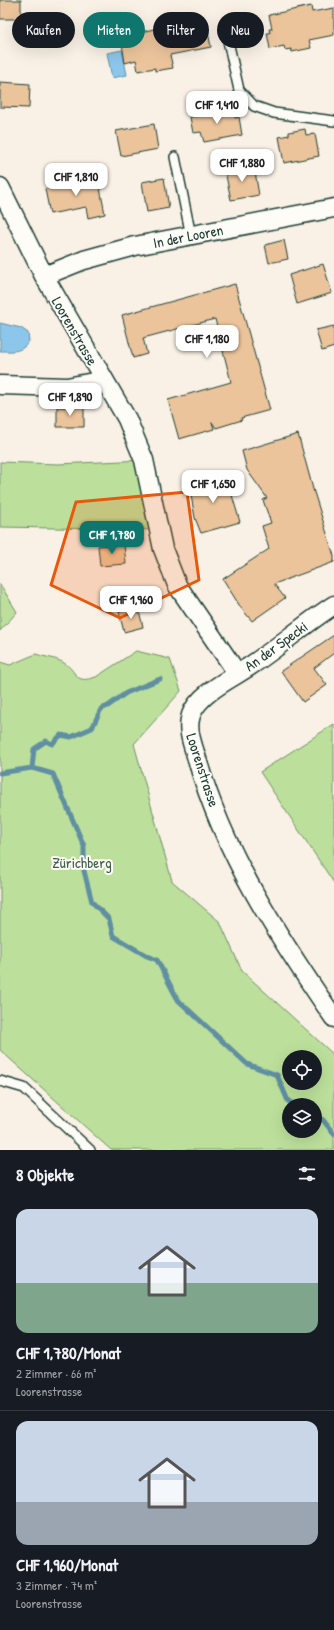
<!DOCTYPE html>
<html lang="de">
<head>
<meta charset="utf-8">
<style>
	body { margin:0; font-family:"Patrick Hand",sans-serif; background:#242831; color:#f1f3f6; height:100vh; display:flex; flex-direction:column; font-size:15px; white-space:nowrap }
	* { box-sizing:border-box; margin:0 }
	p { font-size:13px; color:#9ea1a6 }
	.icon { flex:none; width:22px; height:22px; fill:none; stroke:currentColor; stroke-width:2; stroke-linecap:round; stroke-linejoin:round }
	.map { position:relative; height:1150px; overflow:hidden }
	.sheet { display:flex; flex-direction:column; background:#171b24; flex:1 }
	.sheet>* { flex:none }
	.banner { position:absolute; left:12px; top:12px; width:310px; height:36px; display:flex; gap:8px }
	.buttons { position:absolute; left:282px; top:1050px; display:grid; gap:8px }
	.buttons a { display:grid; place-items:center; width:40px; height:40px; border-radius:50%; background:#171b24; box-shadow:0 4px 16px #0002; font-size:20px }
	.price { position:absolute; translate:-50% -34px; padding:0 9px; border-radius:8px; background:#fff; color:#222; font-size:13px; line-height:26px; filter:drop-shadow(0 1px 2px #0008) }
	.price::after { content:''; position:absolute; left:50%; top:24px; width:12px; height:9px; margin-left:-6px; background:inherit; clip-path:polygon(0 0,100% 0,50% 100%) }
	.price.active { background:#0f766e; color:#fff }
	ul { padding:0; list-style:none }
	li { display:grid; align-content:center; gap:8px; height:212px; padding:0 16px }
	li+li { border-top:1px solid #363941 }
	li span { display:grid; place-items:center; height:124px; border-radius:12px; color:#555 }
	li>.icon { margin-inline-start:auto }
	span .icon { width:72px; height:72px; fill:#fffc; stroke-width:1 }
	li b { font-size:17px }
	h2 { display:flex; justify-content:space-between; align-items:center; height:48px; padding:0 16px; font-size:17px }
	.tag { padding:0 14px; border-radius:18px; background:#171b24; box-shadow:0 4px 16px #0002; font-size:14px; line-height:36px }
	.tag.active { background:#0f766e; color:#fff }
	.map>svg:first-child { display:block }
	.green { fill:#bce09b; stroke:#6e8e68; fill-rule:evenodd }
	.water { fill:#8cc6eb; stroke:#608fa2 }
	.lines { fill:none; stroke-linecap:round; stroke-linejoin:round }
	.stream { stroke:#608fa2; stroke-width:5 }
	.building { fill:#ebc49b; stroke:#1f3d34 }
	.lane-casing { stroke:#1f3d34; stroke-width:12 }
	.street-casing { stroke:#1f3d34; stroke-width:21 }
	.lane { stroke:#fdfcf7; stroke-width:9 }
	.street { stroke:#fdfcf7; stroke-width:18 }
	.marked { fill:#e8590c; fill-opacity:0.2; stroke:#e8590c; stroke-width:3; stroke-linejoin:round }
	.labels { text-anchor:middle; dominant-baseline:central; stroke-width:4; stroke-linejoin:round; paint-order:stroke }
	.street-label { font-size:15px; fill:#1f3d34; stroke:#fdfcf7 }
	.park-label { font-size:15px; fill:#3e5e49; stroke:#fdfcf7 }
</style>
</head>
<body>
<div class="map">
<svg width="334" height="1150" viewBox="0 0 334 1150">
	<rect width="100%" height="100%" fill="#f9f1e5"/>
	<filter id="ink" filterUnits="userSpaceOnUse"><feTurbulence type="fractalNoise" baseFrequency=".025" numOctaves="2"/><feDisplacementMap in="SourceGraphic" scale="8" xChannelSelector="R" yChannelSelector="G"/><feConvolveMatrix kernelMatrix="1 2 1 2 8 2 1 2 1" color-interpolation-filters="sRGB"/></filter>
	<g filter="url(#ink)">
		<path class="green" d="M144,460l15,70 -159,-3v-65l58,2z
			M0,584l17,28 -17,19z
			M136,651l34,8 11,32 -47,53 38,137 48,41 22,49 92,84v95h-223l-111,-100v-388l10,3 26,-11c8,3 20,4 28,9 14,8 9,22 32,14zM289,1057h26v26h-26zM289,1105h26v26h-26z
			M334,724v159l-74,-111z"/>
		<path class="water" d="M122,50l5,25 -15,3 -5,-25z
			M0,323l21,5 7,5 1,8c-7,12 -17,10 -29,10z"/>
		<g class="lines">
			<path class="stream" d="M32,768l2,-19 12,-8 6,3 9,-9 10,2 21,-9 9,-19 7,-3 18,-13 34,-14
				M0,773l32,-5 21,6 31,72v25l8,31 17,17 4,17 34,20 10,4 21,40 69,64 30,11 11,26 8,4
				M315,1116l8,4 11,14"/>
		</g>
		<path class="building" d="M0,0h21v19h-21z
			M311,6l1,6 22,-4v27l-25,5 2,8 -19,4 -1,-3 -6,1 -1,-4 -14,3 -3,-16h3l-1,-4h3l-3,-14z
			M206,22l5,25 -41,8 3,13 -18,3v-3l-17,3 -2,-11 -11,3 -4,-26 37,-9 1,3z
			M0,82l30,2 -1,24 -29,-1z
			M233,109l2,9 4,-1 3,18 -38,7 -3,-10 -8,1 -3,-16z
			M154,124l4,25 -37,7 -5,-25z
			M305,129l1,6 9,-1 4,22 -35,7 -5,-26 10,-2v-3z
			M254,166l5,29 -28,5 -6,-29z
			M98,178l7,36 -17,4 -2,-11 -36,7 -5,-25 11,-3v-2z
			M164,178l5,30 -22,4 -5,-30z
			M284,240l4,19 -19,4 -4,-18z
			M323,264l9,29 -35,11 -8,-29z
			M235,284l35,126 -29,8 1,2 -26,8 -4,-6 2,7 -35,10 -11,-39 63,-18 -16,-63 -72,19 4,16 -14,4 -11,-43z
			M334,326v21l-12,4 -6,-21z
			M57,407h27v20h-27z
			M298,434l15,55 21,67v6l-60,22 11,14 -33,23 -11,-13 -18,-29 46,-30 -7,-23 9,-3 -8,-23 4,-2 -20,-28 -5,-19z
			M226,475l14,47 -39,11 -6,-15 -6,-34z
			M124,544l2,20 -26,2 -2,-20z
			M138,607l5,20 -19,5 -5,-20z
			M334,635v18l-20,15 13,17 -24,17 -22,-31z"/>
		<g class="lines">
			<g class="lane-casing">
				<path id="lane" d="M228,41l11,49 15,16 20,7 60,8
					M175,157l16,79
					M0,1081l24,7 66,62"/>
			</g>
			<g class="street-casing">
				<path id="street" d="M0,187l44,89 83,143 17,41 19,89 14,36 60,88
					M44,276l40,-16 51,-14 199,-38
					M0,385l67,2 37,-7
					M334,605c-28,18 -53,40 -81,59 -18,13 -54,28 -62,51 -5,15 2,30 6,44 27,95 82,179 137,259"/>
			</g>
			<use href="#lane" class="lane"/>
			<use href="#street" class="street"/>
		</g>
	</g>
	<path class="marked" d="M187,492l12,88 -79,38 -69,-33 25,-83z"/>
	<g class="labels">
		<g class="street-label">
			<text transform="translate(188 236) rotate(-11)">In der Looren</text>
			<text transform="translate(75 331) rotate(60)">Loorenstrasse</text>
			<text transform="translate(276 646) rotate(-36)">An der Specki</text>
			<text transform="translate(203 770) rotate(72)">Loorenstrasse</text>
		</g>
		<g class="park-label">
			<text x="82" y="862">Zürichberg</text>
		</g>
	</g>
</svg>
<div class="buttons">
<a><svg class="icon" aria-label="locate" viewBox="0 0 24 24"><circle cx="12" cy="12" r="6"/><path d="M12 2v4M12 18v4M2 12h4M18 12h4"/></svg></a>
<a><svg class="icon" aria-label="layers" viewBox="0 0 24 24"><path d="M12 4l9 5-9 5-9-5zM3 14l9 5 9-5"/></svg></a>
</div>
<b class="price" style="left:217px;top:125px">CHF 1,410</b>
<b class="price" style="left:242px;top:183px">CHF 1,880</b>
<b class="price" style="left:76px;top:197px">CHF 1,810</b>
<b class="price" style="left:207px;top:359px">CHF 1,180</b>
<b class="price" style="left:70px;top:417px">CHF 1,890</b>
<b class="price" style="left:213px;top:504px">CHF 1,650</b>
<b class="price active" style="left:112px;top:555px">CHF 1,780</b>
<b class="price" style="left:131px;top:620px">CHF 1,960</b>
<div class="banner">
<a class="tag">Kaufen</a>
<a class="tag active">Mieten</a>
<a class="tag">Filter</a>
<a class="tag">Neu</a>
</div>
</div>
<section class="sheet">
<h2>8 Objekte<svg class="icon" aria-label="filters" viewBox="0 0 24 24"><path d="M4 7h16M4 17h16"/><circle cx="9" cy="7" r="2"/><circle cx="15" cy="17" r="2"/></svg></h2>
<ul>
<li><span style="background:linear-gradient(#c9d6e8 60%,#7fa58c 0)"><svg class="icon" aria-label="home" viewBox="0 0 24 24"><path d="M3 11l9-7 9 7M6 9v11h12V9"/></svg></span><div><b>CHF 1,780/Monat</b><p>2 Zimmer · 66 m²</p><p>Loorenstrasse</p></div></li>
<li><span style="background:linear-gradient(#c9d6e8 65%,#9aa5b1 0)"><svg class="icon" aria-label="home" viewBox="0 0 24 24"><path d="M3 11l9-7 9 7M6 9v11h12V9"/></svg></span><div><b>CHF 1,960/Monat</b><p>3 Zimmer · 74 m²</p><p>Loorenstrasse</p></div></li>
</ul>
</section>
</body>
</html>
